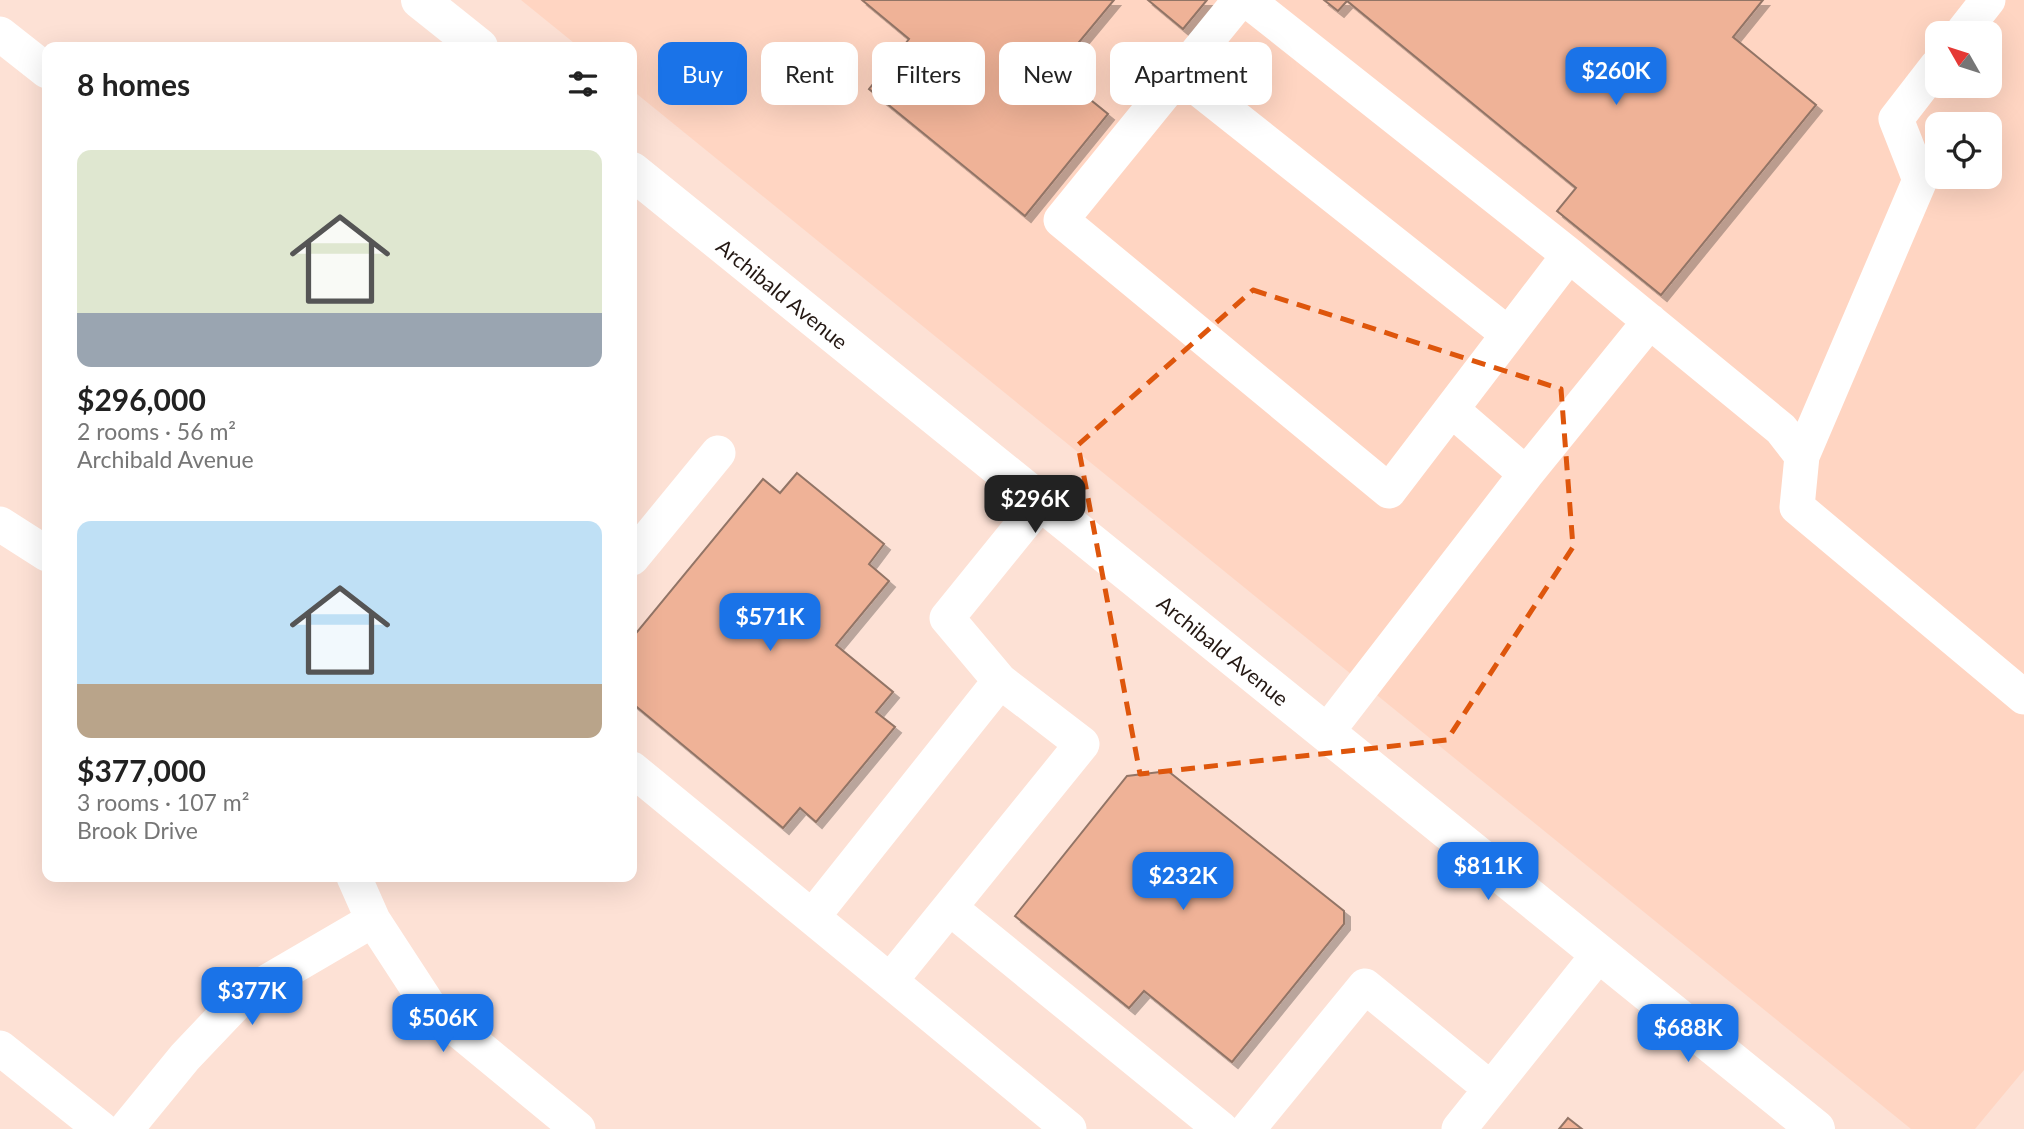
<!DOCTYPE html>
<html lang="en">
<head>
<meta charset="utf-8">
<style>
	body { margin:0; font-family:Lato,sans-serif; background:#f6f6f6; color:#222; height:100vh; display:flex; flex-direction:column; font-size:26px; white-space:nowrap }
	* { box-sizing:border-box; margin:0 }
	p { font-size:23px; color:#767676 }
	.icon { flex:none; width:38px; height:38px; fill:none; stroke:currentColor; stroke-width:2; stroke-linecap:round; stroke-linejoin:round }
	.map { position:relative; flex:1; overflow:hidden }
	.details { position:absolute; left:42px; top:42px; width:595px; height:840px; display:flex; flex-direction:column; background:#fff; border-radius:14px; box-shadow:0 7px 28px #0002 }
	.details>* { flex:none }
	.banner { position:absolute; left:658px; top:42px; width:665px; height:63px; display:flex; gap:14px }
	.needle { width:46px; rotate:309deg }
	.fabs { position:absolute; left:1925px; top:21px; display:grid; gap:14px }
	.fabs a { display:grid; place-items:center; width:77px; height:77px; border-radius:14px; background:#fff; box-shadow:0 7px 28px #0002; font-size:35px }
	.price { position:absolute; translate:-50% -60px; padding:0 16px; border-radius:14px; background:#1a73e8; color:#fff; font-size:23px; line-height:46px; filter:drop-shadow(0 2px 4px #0008) }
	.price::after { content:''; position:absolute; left:50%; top:42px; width:21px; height:16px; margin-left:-10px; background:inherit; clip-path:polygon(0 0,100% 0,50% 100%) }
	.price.selected { background:#222; color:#fff }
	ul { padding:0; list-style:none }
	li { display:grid; align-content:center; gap:14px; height:371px; padding:0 35px }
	li span { display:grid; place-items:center; height:217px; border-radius:14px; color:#555 }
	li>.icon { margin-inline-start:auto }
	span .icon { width:126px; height:126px; fill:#fffc; stroke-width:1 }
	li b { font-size:30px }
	h2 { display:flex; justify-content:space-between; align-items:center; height:84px; padding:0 35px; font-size:30px }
	.tag { padding:0 24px; border-radius:14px; background:#fff; box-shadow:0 7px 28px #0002; font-size:24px; line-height:63px }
	.tag.selected { background:#1a73e8; color:#fff }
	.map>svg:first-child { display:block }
	.built { fill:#ffd5c2; fill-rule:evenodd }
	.building { fill:#efb297; stroke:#927466; stroke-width:2; filter:url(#shadow) }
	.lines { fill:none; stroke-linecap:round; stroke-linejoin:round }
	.minor { stroke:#fff; stroke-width:35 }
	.major { stroke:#fff; stroke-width:38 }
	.marked { fill:none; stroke:#de560c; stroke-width:5; stroke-dasharray:14 9; stroke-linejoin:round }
	.labels { text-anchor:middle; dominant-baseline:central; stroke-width:6; stroke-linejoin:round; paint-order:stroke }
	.street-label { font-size:21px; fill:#241813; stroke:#fff }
</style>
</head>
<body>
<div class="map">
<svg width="2024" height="1129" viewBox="0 0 2024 1129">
	<defs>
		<filter id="shadow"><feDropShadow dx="6" dy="6" stdDeviation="0" flood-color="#0004"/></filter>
	</defs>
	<rect width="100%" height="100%" fill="#fde1d5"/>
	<path class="built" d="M521,0h1503v1070l-49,59h-64l-1279,-1039v-43h-53zM1937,33h53v53h-53zM1937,124h53v53h-53z"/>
	<path class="building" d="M862,0h252l-59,71 53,43 -83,102 -156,-127 40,-50z
		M1148,0h59l-24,29z
		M1324,0h439l-30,37 83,68 -155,190 -104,-84 19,-23 -229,-187 -9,10z
		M797,473l87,71 -15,20 20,17 -53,64 57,47 -17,20 19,15 -79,95 -16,-14 -17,20 -151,-125v-23l3,-3 -3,-3v-36l131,-159 17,14z
		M1168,771l176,140v13l-112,138 -88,-71 -15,17 -114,-92 112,-140z
		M1568,1118l14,11h-23z"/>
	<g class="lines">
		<path class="minor" d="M1240,0l-179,220 328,271 180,-236
			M1247,0l322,255 212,174 21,27 -5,51 227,190
			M1962,33l26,-33
			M0,34l47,37
			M1180,74l328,260
			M1452,410l74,64
			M1802,456l118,-276 -24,-61 41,-53
			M1041,502l-94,116 53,63 82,63 -192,237 179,148
			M0,524l47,30
			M632,558l86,-105
			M1326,733l200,-259 124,-153
			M632,769l258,212
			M354,877l19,43 56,86 149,123
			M950,908l271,221
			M813,916l187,-235
			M0,1048l101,81
			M126,1129l59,-72 58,-61 130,-76
			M1248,1129l117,-143 126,103
			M1459,1129l140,-175"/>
		<g class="major">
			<path d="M420,0l59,47"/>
			<path id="s1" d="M632,171l1184,958"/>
		</g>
	</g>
	<path class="marked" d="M1253,290l308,99 12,158 -126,193 -307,34 -62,-329z"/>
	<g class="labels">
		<g class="street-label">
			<text stroke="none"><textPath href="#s1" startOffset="194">Archibald Avenue</textPath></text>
			<text stroke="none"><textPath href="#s1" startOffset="761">Archibald Avenue</textPath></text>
		</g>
	</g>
</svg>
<div class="fabs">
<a><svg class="needle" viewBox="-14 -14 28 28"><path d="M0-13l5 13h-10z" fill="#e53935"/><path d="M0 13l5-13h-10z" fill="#767676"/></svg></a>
<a><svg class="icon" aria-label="locate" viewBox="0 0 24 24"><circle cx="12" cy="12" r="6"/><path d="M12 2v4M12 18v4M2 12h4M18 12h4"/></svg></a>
</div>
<b class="price" style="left:1616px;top:107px">$260K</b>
<b class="price selected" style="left:1035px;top:535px">$296K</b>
<b class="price" style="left:770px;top:653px">$571K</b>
<b class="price" style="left:1488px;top:902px">$811K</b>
<b class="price" style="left:1183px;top:912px">$232K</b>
<b class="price" style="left:252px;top:1027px">$377K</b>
<b class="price" style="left:443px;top:1054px">$506K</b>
<b class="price" style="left:1688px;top:1064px">$688K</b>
<div class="banner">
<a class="tag selected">Buy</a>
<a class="tag">Rent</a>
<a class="tag">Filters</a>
<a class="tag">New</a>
<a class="tag">Apartment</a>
</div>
<section class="details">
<h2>8 homes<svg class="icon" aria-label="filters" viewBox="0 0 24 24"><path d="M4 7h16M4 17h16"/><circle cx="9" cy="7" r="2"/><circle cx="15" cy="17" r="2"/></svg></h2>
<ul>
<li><span style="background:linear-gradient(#dfe7d0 75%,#9aa5b1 0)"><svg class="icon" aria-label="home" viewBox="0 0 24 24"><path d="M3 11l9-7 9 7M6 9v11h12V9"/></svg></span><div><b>$296,000</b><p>2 rooms · 56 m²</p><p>Archibald Avenue</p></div></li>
<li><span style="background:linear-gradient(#bfe0f5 75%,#b9a48a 0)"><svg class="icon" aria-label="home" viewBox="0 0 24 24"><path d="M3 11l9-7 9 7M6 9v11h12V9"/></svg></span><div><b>$377,000</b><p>3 rooms · 107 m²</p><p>Brook Drive</p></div></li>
</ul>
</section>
</div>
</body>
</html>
